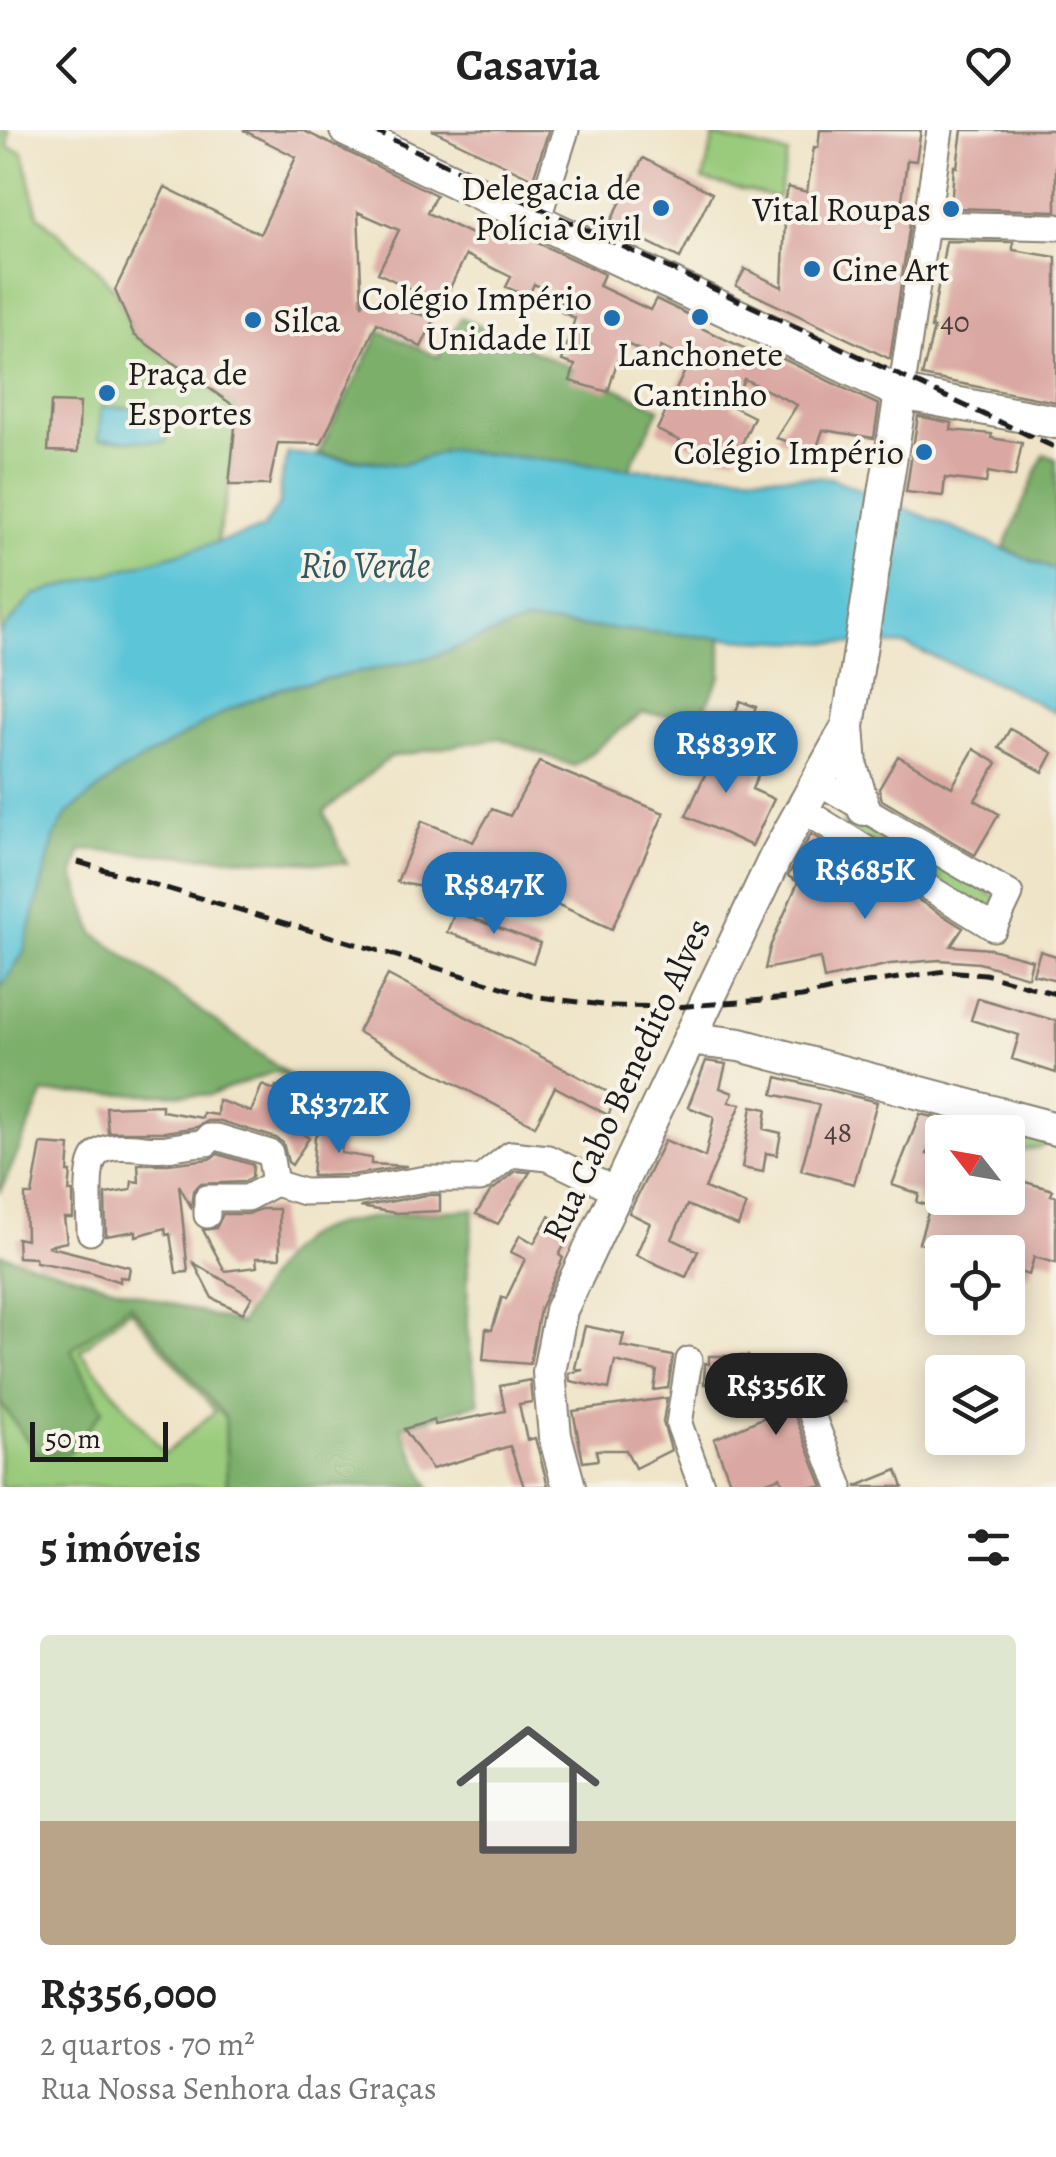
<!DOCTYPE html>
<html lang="pt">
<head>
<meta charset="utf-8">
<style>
	body { margin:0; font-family:Alegreya,serif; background:#f6f6f6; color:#222; height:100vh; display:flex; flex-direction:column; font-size:38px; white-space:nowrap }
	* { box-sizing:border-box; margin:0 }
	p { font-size:32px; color:#767676 }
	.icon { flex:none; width:55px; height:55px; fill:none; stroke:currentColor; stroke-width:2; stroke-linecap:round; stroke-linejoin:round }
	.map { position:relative; height:1357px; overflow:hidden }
	.panel { display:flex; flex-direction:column; background:#fff; flex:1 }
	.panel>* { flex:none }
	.needle { width:65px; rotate:301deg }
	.tools { position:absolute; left:925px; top:985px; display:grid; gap:20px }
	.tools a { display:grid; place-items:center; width:100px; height:100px; border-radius:10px; background:#fff; box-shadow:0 5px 25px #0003; font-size:50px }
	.scale { position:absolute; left:30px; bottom:25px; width:138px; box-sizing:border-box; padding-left:10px; border:5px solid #1c1c1c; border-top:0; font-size:28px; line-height:35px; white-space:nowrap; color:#1c1c1c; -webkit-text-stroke:8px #f7f3e8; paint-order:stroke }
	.price { position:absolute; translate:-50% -85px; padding:0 22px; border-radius:35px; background:#1f6fb2; color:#fff; font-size:32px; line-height:65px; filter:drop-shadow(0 2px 5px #0008) }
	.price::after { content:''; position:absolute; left:50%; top:60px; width:30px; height:22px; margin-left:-15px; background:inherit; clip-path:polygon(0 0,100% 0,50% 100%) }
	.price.active { background:#222; color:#fff }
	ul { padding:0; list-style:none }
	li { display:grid; align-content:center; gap:20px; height:530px; padding:0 40px }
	li span { display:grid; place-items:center; height:310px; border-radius:10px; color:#555 }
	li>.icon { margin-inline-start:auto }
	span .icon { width:180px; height:180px; fill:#fffc; stroke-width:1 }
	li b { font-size:42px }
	h2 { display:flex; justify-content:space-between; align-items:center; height:120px; padding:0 40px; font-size:42px }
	header { display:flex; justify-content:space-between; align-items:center; height:130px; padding:0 40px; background:#fff; font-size:45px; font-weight:700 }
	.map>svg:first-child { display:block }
	.green { fill:#9acb7b; stroke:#5b744c; stroke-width:2.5; fill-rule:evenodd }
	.forest { fill:#7baf6b; stroke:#4c6644; stroke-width:2.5 }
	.water { fill:#5cc5d8; stroke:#3c707a; stroke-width:2.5 }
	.building { fill:#daa7a2 }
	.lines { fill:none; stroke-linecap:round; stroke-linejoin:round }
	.minor-casing { stroke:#868072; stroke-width:29 }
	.major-casing { stroke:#868072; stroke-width:36 }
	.minor { stroke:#fff; stroke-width:25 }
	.major { stroke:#fff; stroke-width:32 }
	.rail { stroke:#1c1c1c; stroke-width:5; stroke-dasharray:15 8; stroke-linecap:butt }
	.poi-dot { fill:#1f6fb2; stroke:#f7f3e8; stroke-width:4 }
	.labels { text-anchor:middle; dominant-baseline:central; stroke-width:8; stroke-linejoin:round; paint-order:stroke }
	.number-label { font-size:30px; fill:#4c3f3e }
	.poi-label { font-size:35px; fill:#1c1c1c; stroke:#f7f3e8; text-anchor:end }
	.street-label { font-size:35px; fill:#1c1c1c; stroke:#f7f3e8 }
	.water-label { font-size:38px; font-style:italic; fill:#32575e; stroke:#f7f3e8 }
</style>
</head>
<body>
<header><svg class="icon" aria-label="back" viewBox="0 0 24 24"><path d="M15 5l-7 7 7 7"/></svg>Casavia<svg class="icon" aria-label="heart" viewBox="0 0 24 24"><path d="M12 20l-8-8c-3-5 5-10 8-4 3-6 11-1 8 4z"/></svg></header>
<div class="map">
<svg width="1056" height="1357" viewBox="0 0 1056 1357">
	<rect width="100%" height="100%" fill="#f7f3e8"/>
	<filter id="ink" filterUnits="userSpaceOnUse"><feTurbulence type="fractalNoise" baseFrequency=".01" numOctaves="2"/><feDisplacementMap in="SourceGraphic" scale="20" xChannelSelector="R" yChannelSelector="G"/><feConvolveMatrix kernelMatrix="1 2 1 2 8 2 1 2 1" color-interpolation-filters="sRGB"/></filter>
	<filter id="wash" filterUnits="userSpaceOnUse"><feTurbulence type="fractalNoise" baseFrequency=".0048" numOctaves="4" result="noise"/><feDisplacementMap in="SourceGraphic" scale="40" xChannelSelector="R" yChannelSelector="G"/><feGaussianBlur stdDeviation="2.25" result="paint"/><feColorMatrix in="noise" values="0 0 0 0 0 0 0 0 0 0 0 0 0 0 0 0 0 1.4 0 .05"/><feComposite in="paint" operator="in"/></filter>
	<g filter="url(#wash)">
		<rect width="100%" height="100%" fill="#efe4c7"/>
		<path class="green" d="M0,0h9l-1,17 15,5 15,63 54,49 23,26 19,45 103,73 -8,77 -13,60 -182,50 -34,39z
			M714,6l74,18 -10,44 -75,-18z
			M852,680l150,91 -11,17 -149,-92z
			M953,985l98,25 -11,7 -32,7v-22h-45z
			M130,1173l95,114 2,70h-227v-85l37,52 66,-44 -33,-60zM130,1179l85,102 -50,43 -85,-103z"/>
		<path class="forest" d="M461,188l199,90 -31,61 -179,-19 -49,15 -83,-11 62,-123 58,26z
			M1044,324l12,5v112l-52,-23z
			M525,492l196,14v40l-22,43 -57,-6 -68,53 -75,-28 -109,19 -66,55 23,52 -266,-14 -7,25 20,58 199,145 -19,-6 -65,23 -165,-2 -44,100v-204l23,-35 32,-119 12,-21 52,-41 109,-63 51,-21 153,-32z
			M474,1079l-6,56 -1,64 12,74 -78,24 29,60h-203l-2,-70 -95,-113 -59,46 32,60 -36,45 -30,-1 -37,-52v-148l240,70c18,-29 32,-60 59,-83 31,-27 132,-28 175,-32z"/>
		<path class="water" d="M101,277l67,3 -2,32 -67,-3z
			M450,320l180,19 201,9 225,93v142l-53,-27 -98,-41 -157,-5 -223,-18 -93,35 -154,32 -50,21 -109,63 -52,41 -12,21 -32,119 -23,35v-355l34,-39 229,-66 17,-26v-19l8,-31 113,12z"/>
		<g id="blocks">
			<path class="building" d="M243,0h59l134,65 -9,18 55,26 9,-18 113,53 -5,12 51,24 6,-11 48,23 -3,6 77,36 3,-6 98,47 -5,33 -51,-8 -7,20 -40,-12 21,-33 -53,-26 -12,27 22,11 -18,40 -28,-3 -51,-24 33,-70 -29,-14 -5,12 -33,-16 -15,50 -38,-11 5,-16 -13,-4 13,-43 -18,-8 6,-12 -29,-14 -6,13 -22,-10 5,-10 -45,-22 -24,49 -64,-31 21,-43 -41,-18 4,94 2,-5 71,17 -14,29 -44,-24 -56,121 -43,-1 -9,42h-40l8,-77 -103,-73 -19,-45 50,-103 95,47 36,-77z
				M432,0h117l-16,49z
				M820,0h101l-5,31 -9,-1 -6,48 11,1 -22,150 -154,-73 9,-17 37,18 3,-66 -6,-2 9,-32 19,5 7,-45 4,1z
				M962,0h94v81l-105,-3 3,-42 3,1z
				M643,28l69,35 -32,65 -70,-35z
				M946,111l67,1v8l43,7v145l-134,-26 12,-48h-3z
				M51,272l29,1 -2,49 -30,-1z
				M918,286l34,7 -1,7 41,4 -1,4 31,5 -7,34 -27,-5 -2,11 -41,-5 -2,18 -37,-4z
				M740,571l16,6 -13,32 -16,-6z
				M1010,599l43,24 -10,19 -44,-24z
				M675,610l55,25 2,-5 27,13 -7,16 22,10 -22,47 -66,-30 20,-44 -37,-17z
				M974,619l23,14 -22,37 24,14 -24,41 -93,-55 -3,-11 19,-33 54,31z
				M539,632l125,51 -52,116 -91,-41 -66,22 6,-15 -64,-13 25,-61 51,21 19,-33 18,7z
				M811,704l40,25 -4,6 44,18 72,45 -12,18 40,3 41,11 -4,17 -49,-14 -40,-3 -49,4 -66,15 -4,-21 -55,11 5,-22 28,-65 -10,-6z
				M455,782l85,31 -7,20 -86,-31z
				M1040,821l16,5v24l-23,-6z
				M388,845l229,122 -9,18 -53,-28 -20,39 -177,-94z
				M978,868l78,23v52l-44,-14 7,-24 -48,-15z
				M706,931l20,3 -6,24 13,5 -4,9 12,2 -36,84 41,17 -8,21 -51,-21 -15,34 26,12 -12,26 -50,-22 14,-32 -21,-10 36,-73 40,17 9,-40 -26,-10z
				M777,947l100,25 -23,82 -53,-14 18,-65 -46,-11z
				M262,955l12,5 2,-4 26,10 -12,29 19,13 -17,27 -4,-3 -5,-19 -7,-5 -55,-17h-13l-11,6 -32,5h-57l-2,-25 56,-2v6l40,7 1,-5 14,2 1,-15 33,12z
				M752,976l15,3 -3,20 17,4 -4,22 -11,-2 -3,19 -21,-4z
				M920,984l17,4 -10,36 15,4v40h66v-21l45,13 -2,5 5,1v67l-22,-6 -5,18 -21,-6v-17h-56l-33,-9 11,-37 -13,-4 2,-8 -27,-9z
				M326,994l18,2 -3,27 30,5v6l36,2 -55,9 -40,1 3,-40z
				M41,1014l29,2 -2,26h3l-2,20h4v26h-9l3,24 -20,4 83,21 -2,11 -8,-1v5l-30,-10 -54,-10 -1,-4 -17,-1 -1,-19 9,2 -1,-45h7z
				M218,1024l35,11 -1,12 -9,5 -43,2 -7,7 -2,16 -12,-22 9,87 -12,1 -6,-39 -4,1 -1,-7 -29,8v-5l-30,5 -1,-42 26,-4 1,-9 7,1 -1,-18h30l41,-5z
				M516,1041l14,1 -32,52 -22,-10 14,-22z
				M427,1065h13v16l-44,2 -36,-6z
				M261,1079h18l1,49h-24l1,9 -32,4 -22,-41 13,-2 7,-14h25z
				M549,1086l24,14 -14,25 4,3 -23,51 -10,55 -47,-4 3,-31 6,1 10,-33 4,2 19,-40 -14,-7 9,-17 14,8z
				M194,1133l58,34 -9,16 -31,-15z
				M585,1196l39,8 -3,12 52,10 -5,32 -14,2 3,-19 -42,-10 -6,28 -39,-8 -1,-8 14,-3 -8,-2z
				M709,1226h39v23l-27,-1v6h-17l1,-21 4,1z
				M808,1233l36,39 -18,4 -9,-16 -8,-1 -8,1 -9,12 1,9 30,76h-39l-4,-10 -27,10h-21l-18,-48 56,-24 -2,-35 24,-2 -2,-14z
				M530,1250l2,22 -13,2 8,36 8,-2 13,48 -24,1 -14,-41 -78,23 -28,-40 30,-9 1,5 70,-14 -5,-25z
				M667,1268l-4,24 8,28 -36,18 -9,-18h-30l2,10 -15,2 -10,-51z
				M897,1340l6,17h-46v-1z"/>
		</g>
	</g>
	<g filter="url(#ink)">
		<use href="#blocks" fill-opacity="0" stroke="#868072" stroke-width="2.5"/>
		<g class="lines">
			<g class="minor-casing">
				<path id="minor" d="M537,91l29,-91
					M927,94l129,3
					M901,263l39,-263
					M800,678l194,120 16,-34 -193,-113
					M207,1085v-17h40l28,-15 29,9 50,-1 72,-12h54l31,-25 37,4 69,33
					M90,1102c0,-18 -4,-57 3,-72 11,-24 53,-8 74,-12 14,-2 26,-5 40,-5l2,-6h8l53,16 5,30
					M689,1230l-10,64 23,63
					M808,1275l32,82"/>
			</g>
			<g class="major-casing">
				<path id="major" d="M346,0l555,263 155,29
					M864,679l-13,-43 -3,-40 53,-333
					M689,909l51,6 316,84
					M569,1357l-14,-51 -6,-64 12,-62 214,-452 73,-132"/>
			</g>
			<use href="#minor" class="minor"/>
			<use href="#major" class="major"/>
			<path class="rail" d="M372,0l684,318
				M78,732l454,134 78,10 65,1 127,-10 51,-12 92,-14 40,3 71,20"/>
		</g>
	</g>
	<g class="poi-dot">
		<circle cx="661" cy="78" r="10"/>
		<circle cx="951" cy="79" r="10"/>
		<circle cx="812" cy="139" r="10"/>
		<circle cx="700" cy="187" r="10"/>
		<circle cx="612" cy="188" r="10"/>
		<circle cx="253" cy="190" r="10"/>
		<circle cx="107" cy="263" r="10"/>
		<circle cx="924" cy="322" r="10"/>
	</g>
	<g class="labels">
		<g class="number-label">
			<text x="955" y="192">40</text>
			<text x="838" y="1002">48</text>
		</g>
		<g class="poi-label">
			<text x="641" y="58">Delegacia de<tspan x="641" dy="40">Polícia Civil</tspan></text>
			<text x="931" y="79">Vital Roupas</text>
			<text x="832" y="139" text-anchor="start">Cine Art</text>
			<text x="592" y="168">Colégio Império<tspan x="592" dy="40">Unidade III</tspan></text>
			<text x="273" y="190" text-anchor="start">Silca</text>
			<text x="700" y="224" text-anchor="middle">Lanchonete<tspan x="700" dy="40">Cantinho</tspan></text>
			<text x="127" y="243" text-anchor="start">Praça de<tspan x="127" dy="40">Esportes</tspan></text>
			<text x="904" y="322">Colégio Império</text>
		</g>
		<g class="street-label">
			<text transform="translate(626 950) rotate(-65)">Rua Cabo Benedito Alves</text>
		</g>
		<g class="water-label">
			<text x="365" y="435">Rio Verde</text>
		</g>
	</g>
</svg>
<div class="tools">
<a><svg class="needle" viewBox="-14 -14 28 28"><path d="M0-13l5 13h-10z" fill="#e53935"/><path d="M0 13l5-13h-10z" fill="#767676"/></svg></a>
<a><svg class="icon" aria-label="locate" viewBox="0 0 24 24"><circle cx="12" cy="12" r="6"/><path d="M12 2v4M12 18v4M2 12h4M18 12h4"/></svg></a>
<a><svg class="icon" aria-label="layers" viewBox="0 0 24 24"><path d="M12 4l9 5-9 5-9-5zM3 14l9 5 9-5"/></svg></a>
</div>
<div class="scale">50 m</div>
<b class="price" style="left:726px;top:666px">R$839K</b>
<b class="price" style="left:865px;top:792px">R$685K</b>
<b class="price" style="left:494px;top:807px">R$847K</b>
<b class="price" style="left:339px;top:1026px">R$372K</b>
<b class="price active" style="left:776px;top:1308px">R$356K</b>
</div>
<section class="panel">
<h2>5 imóveis<svg class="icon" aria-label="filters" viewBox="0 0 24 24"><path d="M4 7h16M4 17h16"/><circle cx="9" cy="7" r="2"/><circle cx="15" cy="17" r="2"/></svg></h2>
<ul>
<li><span style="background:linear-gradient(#dfe7d0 60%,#b9a48a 0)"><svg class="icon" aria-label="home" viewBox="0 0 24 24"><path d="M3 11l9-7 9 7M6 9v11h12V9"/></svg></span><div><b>R$356,000</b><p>2 quartos · 70 m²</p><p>Rua Nossa Senhora das Graças</p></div></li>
</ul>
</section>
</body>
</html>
